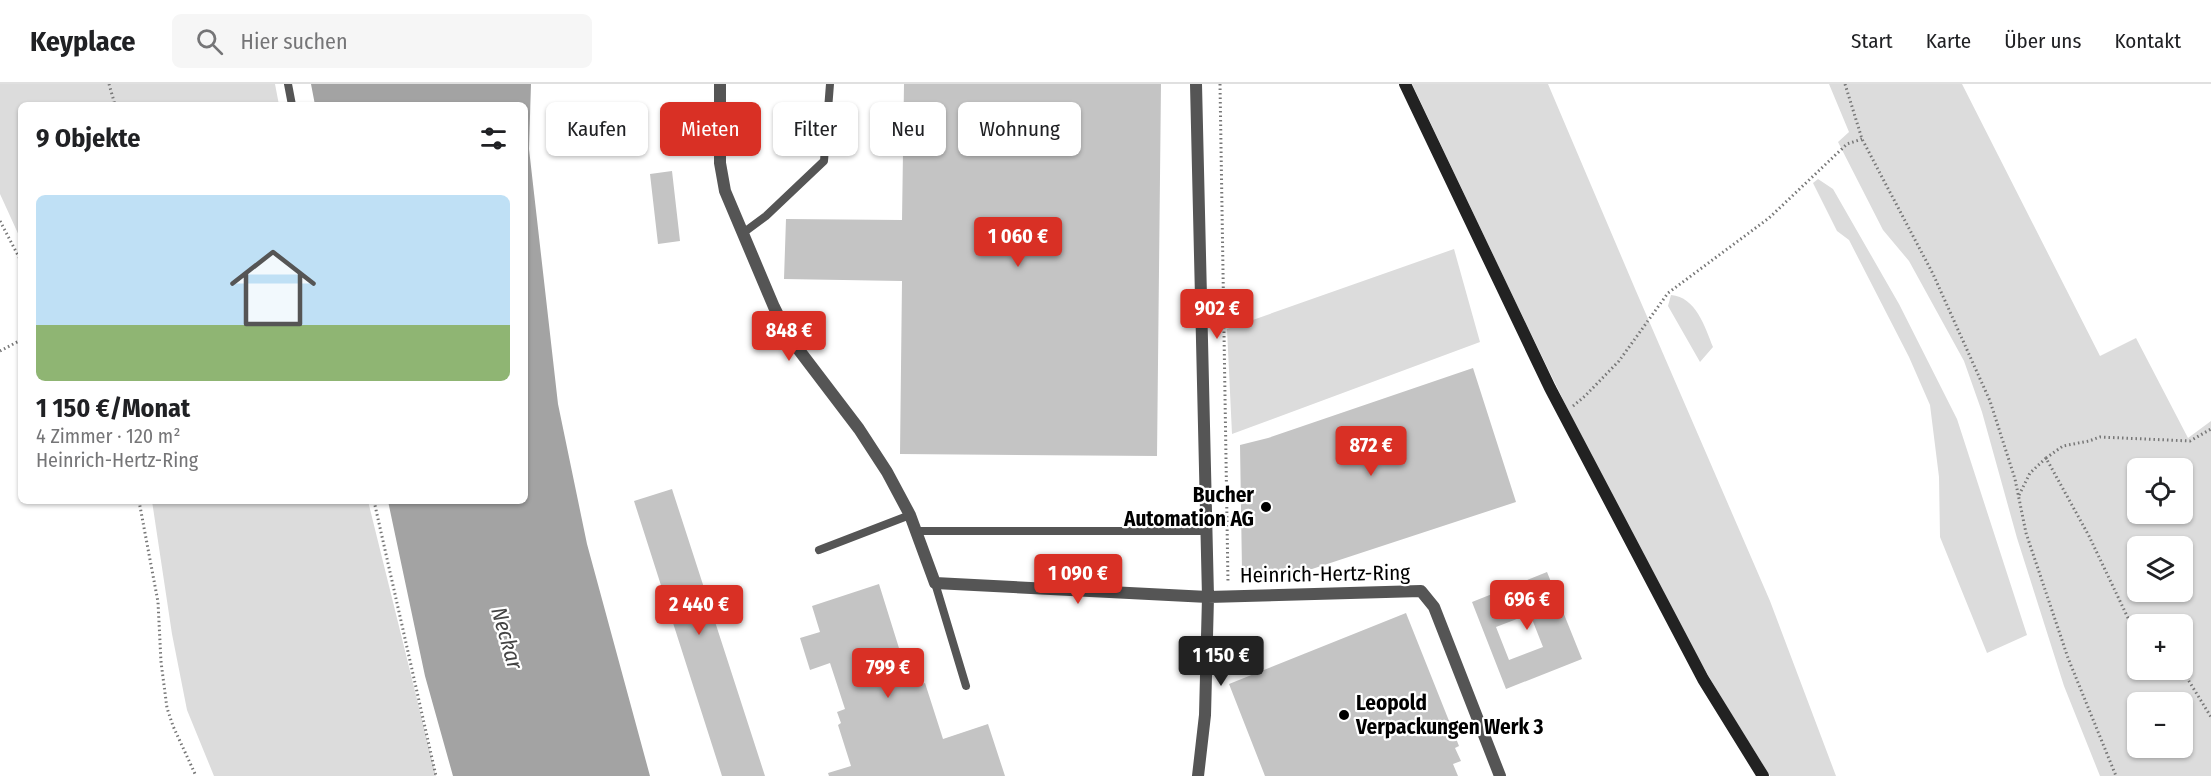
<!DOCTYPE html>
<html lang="de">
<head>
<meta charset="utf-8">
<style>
	body { margin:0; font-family:"Fira Sans Condensed",sans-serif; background:#f6f6f6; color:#202124; height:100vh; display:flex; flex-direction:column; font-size:22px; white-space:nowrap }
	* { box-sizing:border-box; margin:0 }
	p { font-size:20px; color:#757577 }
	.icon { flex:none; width:33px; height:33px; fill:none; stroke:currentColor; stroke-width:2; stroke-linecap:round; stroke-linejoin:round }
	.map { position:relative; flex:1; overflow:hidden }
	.panel { position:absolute; left:18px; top:18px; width:510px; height:402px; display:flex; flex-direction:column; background:#fff; border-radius:9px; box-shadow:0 2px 4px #0004 }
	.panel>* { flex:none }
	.banner { position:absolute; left:546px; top:18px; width:570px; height:54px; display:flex; gap:12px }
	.fabs { position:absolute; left:2127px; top:374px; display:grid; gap:12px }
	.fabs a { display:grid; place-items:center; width:66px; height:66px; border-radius:9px; background:#fff; box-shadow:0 2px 4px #0004; font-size:30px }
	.price { position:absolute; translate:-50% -51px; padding:0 14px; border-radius:6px; background:#d93025; color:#fff; font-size:20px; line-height:39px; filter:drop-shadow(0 2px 3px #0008) }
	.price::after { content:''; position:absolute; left:50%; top:36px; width:18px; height:14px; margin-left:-9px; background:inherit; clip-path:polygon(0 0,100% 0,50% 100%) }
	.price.active { background:#222; color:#fff }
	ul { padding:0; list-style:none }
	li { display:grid; align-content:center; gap:12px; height:318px; padding:0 18px }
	li span { display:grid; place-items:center; height:186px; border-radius:9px; color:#555 }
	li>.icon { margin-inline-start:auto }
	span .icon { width:108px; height:108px; fill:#fffc; stroke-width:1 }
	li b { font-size:26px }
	h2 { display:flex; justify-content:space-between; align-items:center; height:72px; padding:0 18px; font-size:26px }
	.pill { padding:0 21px; border-radius:9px; background:#fff; box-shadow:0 2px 4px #0004; font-size:21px; line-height:54px }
	.pill.active { background:#d93025; color:#fff }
	header { display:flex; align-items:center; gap:36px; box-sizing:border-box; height:84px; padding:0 30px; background:#fff; border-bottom:2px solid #e0e0e0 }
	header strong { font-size:28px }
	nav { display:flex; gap:33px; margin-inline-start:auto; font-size:21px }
	.search { width:420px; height:54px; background:#f6f6f6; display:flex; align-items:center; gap:15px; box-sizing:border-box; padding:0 21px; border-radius:9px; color:#757577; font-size:22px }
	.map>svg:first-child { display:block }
	.green { fill:#dcdcdc; fill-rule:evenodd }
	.water { fill:#a3a3a3 }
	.building { fill:#c4c4c4; fill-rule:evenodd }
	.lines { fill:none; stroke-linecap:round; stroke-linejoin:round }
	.path { stroke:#777; stroke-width:3; stroke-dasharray:1.5 3; stroke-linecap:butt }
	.service { stroke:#555; stroke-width:8 }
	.minor { stroke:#555; stroke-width:12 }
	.secondary { stroke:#222; stroke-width:12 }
	.poi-dot { fill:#000; stroke:#fff; stroke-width:2 }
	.labels { text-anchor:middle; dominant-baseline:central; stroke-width:4.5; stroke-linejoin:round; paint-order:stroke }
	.poi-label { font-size:21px; font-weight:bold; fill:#000; stroke:#fff; text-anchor:end }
	.street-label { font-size:21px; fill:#000; stroke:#fff }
	.water-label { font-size:22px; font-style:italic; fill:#444; stroke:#fff }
</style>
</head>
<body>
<header>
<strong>Keyplace</strong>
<div class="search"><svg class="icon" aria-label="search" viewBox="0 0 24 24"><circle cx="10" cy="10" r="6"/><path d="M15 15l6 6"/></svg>Hier suchen</div>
<nav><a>Start</a><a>Karte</a><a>Über uns</a><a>Kontakt</a></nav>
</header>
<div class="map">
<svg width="2211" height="692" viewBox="0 0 2211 692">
	<rect width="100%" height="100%" fill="#fff"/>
	<path class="green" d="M0,0h275l4,21h-258v135l-21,-46z
		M1412,0h136l88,207 134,310 66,175h-66c-20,-33 -42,-66 -62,-101 -109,-191 -201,-392 -296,-591z
		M1829,0h133l138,272 36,-18 52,100 23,-17v355h-111l-36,-90 -47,-148 -35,-126 -18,-51 -55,-100 -26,-31 -45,-88 11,-10zM2138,384h44v45h-44zM2138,462h44v45h-44zM2138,540h44v45h-44zM2138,618h44v45h-44z
		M1818,95l15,10 66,115 58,115 70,216 -40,18 -47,-116 -1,-60 -9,-72 -21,-48 -60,-117 -12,-9 -24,-48z
		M1454,165l26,93 -248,92 -5,-105z
		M1671,211c25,2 34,32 42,52l-13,15 -32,-56z
		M152,417h216l68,275h-222l-27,-66 -15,-76z"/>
	<path class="water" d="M311,0h220l-2,65 29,255 29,140 63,232h-197l-28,-100 -37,-175h137v-396h-210z"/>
	<path class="building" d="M904,0h257l-4,372 -257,-2 2,-173 -118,-2 2,-60 116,1z
		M672,87l8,70 -22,3 -8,-70z
		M1473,284l43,134 -204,67 -70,2 -2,-126 28,-7z
		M672,405l93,287h-43l-88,-275z
		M1547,488l35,87 -76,30 -34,-87zM1530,530l13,33 -34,13 -13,-33z
		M879,500l29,93 9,-2 3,10 5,-2 18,56 45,-15 17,52h-176l-1,-3 23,-7 -13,-41 3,-2 -4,-11 8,-3 -15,-46 -20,7 -10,-32 20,-6 -8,-26z
		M1406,529l53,133 -4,2 6,13 -8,3 5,12h-193l-36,-92z"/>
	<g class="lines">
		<path class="path" d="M109,0l6,21
			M1220,0l8,499
			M1845,0l17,55 71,135 57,127 25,78 11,54 42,125 48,118
			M0,137l21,40
			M0,267l21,-11
			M1573,322l12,-10 34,-35 49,-68 101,-75 78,-74 15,-5
			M2046,374l17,-12 26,-5 11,-4 90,4 21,-12
			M2019,411l11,-22 16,-15 43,78 49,103
			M139,417l19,101 3,60 6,46 6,18 23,50
			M374,417l62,275
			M2176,585l8,4 27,44"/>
		<path class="service" d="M288,0l4,21
			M743,149l23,-17 58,-55 6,-77
			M916,447h290
			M819,466l91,-35
			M935,499l31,103"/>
		<path class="minor" d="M720,0v79l5,28 49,116 15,30 70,92 28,43 23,43 25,68 273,14 213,-6 13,16 66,169
			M1196,0l12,513 -3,118 -7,61"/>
		<path class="secondary" d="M1405,0l145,304 153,291 60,97"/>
	</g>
	<g class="poi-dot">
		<circle cx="1266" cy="423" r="6"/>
		<circle cx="1344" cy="631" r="6"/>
	</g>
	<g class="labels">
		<g class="poi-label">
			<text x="1254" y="411">Bucher<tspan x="1254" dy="24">Automation AG</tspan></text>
			<text x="1356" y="619" text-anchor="start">Leopold<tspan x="1356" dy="24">Verpackungen Werk 3</tspan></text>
		</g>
		<g class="street-label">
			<text transform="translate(1325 490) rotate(-1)">Heinrich-Hertz-Ring</text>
		</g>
		<g class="water-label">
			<text transform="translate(507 554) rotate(74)">Neckar</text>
		</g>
	</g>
</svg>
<div class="fabs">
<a><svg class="icon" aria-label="locate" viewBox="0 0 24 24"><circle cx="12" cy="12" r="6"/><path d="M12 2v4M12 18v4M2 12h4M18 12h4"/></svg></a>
<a><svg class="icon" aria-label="layers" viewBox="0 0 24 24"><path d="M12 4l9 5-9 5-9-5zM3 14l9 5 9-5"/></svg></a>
<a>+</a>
<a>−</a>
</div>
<b class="price" style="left:1018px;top:184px">1 060 €</b>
<b class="price" style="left:1217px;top:256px">902 €</b>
<b class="price" style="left:789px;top:278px">848 €</b>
<b class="price" style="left:1371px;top:393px">872 €</b>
<b class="price" style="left:1078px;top:521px">1 090 €</b>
<b class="price" style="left:1527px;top:547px">696 €</b>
<b class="price" style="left:699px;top:552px">2 440 €</b>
<b class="price active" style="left:1221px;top:603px">1 150 €</b>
<b class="price" style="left:888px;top:615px">799 €</b>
<div class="banner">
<a class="pill">Kaufen</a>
<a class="pill active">Mieten</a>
<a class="pill">Filter</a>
<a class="pill">Neu</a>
<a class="pill">Wohnung</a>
</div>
<section class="panel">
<h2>9 Objekte<svg class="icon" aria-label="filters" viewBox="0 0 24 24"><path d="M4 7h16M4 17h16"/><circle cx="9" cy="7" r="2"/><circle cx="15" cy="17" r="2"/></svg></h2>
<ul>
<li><span style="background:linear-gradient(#bfe0f5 70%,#8fb573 0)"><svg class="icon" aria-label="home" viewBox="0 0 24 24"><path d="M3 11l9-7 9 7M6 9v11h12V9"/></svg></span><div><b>1 150 €/Monat</b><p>4 Zimmer · 120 m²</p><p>Heinrich-Hertz-Ring</p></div></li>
</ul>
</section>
</div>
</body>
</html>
